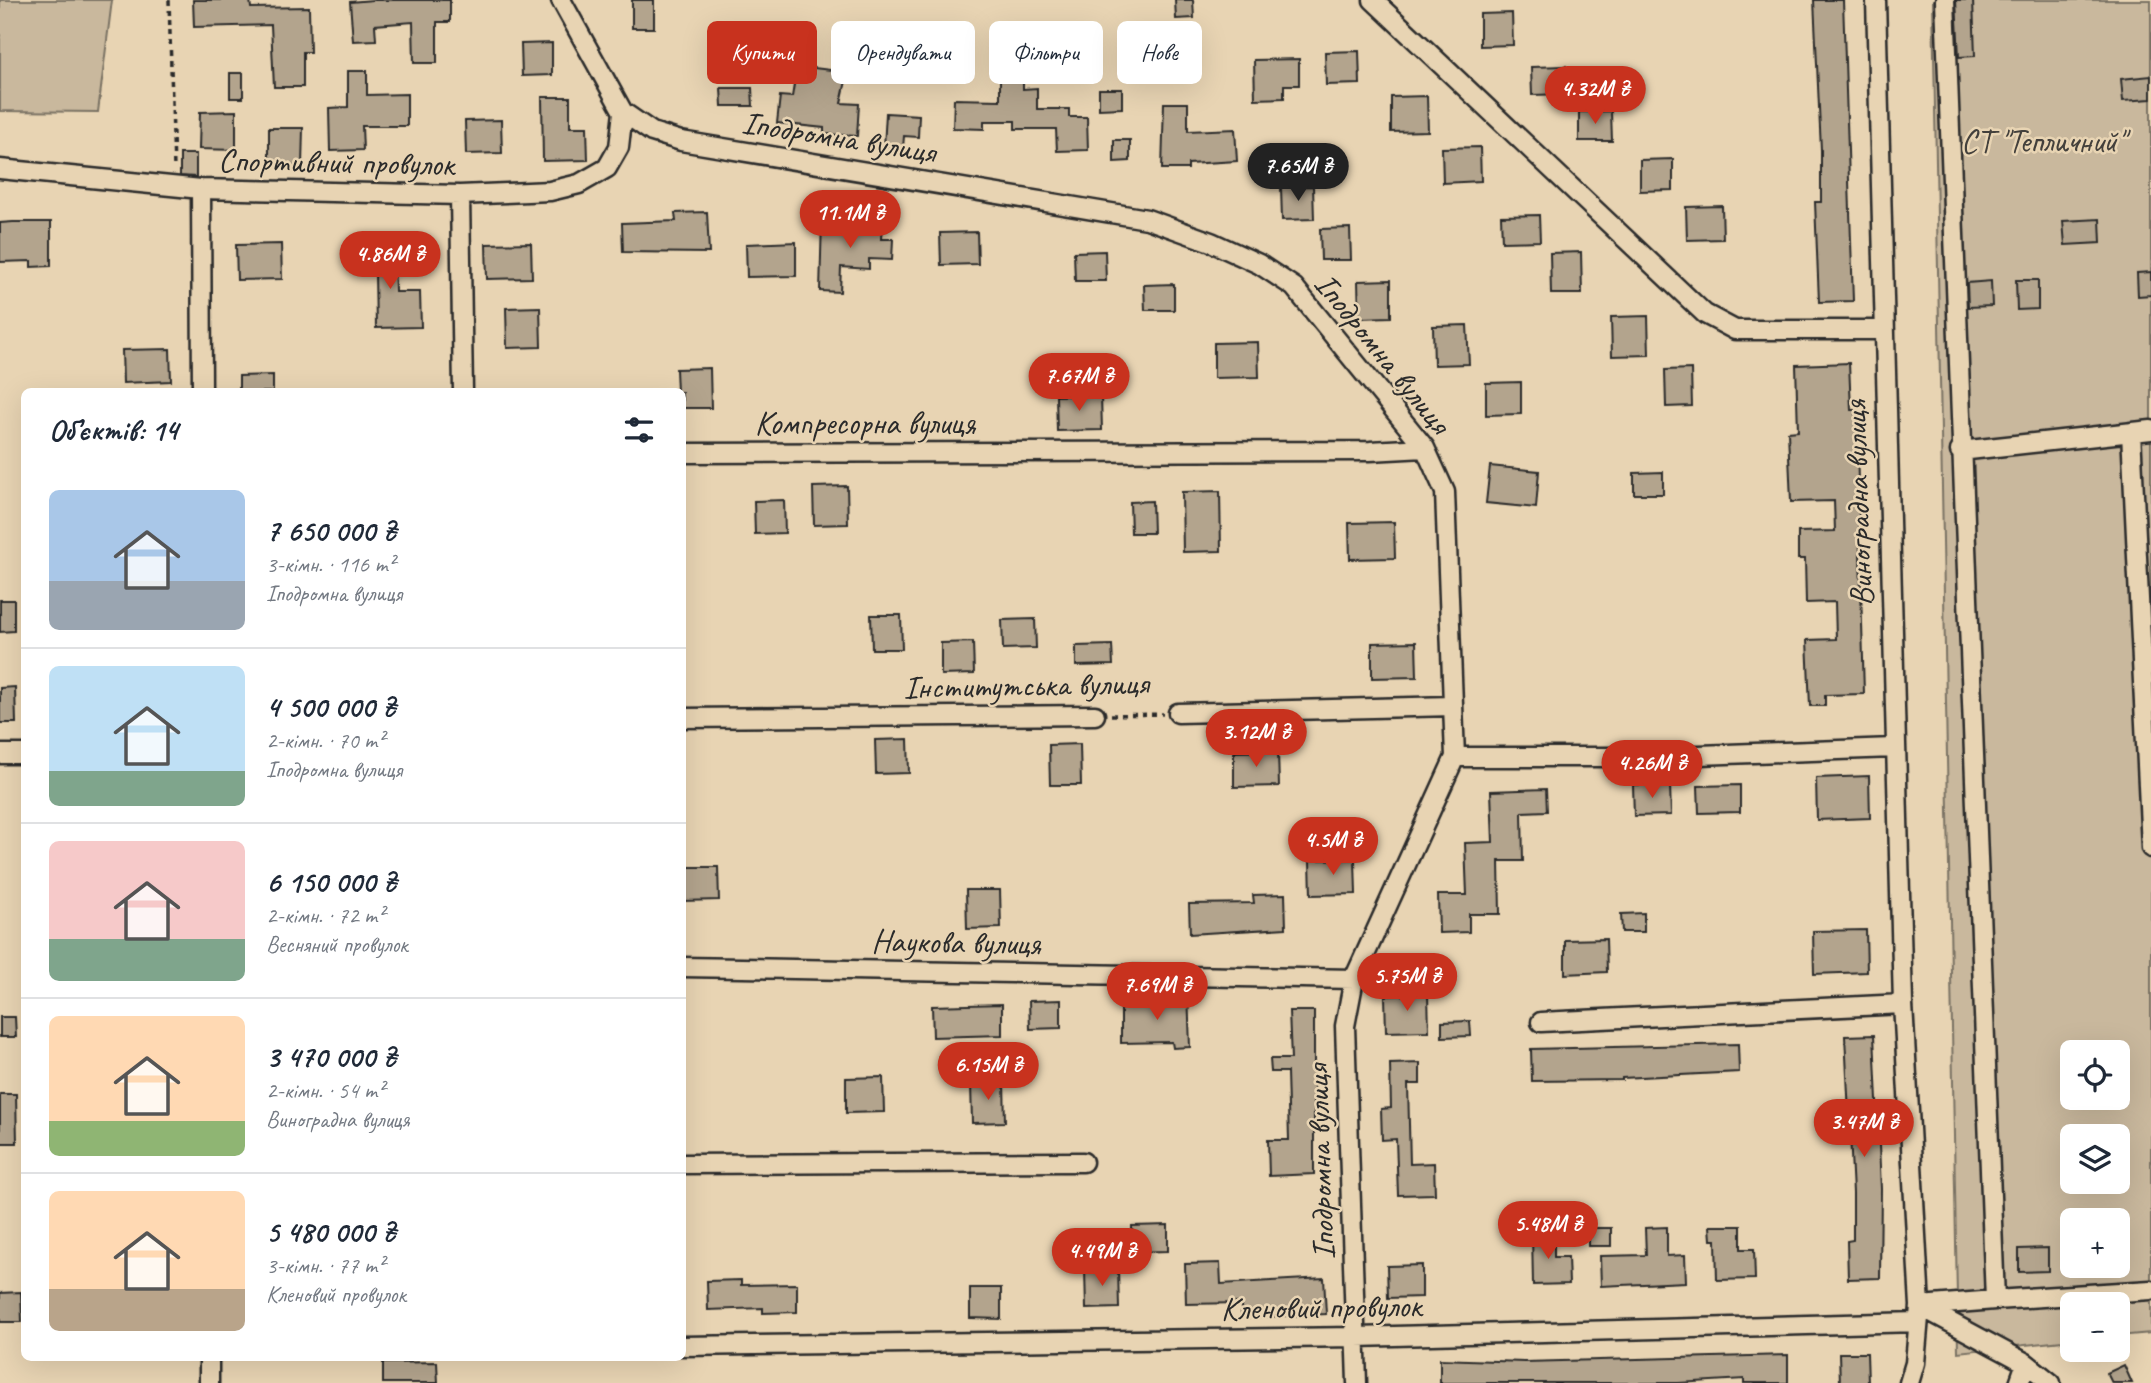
<!DOCTYPE html>
<html lang="uk">
<head>
<meta charset="utf-8">
<style>
	body { margin:0; font-family:Caveat,sans-serif; background:#f2f2f3; color:#1f2937; height:100vh; display:flex; flex-direction:column; font-size:26px; white-space:nowrap }
	* { box-sizing:border-box; margin:0 }
	p { font-size:23px; color:#747a83 }
	.icon { flex:none; width:38px; height:38px; fill:none; stroke:currentColor; stroke-width:2; stroke-linecap:round; stroke-linejoin:round }
	.map { position:relative; flex:1; overflow:hidden }
	.drawer { position:absolute; left:21px; top:388px; width:665px; height:973px; display:flex; flex-direction:column; background:#fff; border-radius:10px; box-shadow:0 7px 28px #0002 }
	.drawer>* { flex:none }
	.banner { position:absolute; left:707px; top:21px; width:665px; height:63px; display:flex; gap:14px }
	.controls { position:absolute; left:2060px; top:1040px; display:grid; gap:14px }
	.controls a { display:grid; place-items:center; width:70px; height:70px; border-radius:10px; background:#fff; box-shadow:0 7px 28px #0002; font-size:35px }
	.price { position:absolute; translate:-50% -60px; padding:0 16px; border-radius:24px; background:#c8321e; color:#fff; font-size:23px; line-height:46px; filter:drop-shadow(0 2px 4px #0008) }
	.price::after { content:''; position:absolute; left:50%; top:42px; width:21px; height:16px; margin-left:-10px; background:inherit; clip-path:polygon(0 0,100% 0,50% 100%) }
	.price.current { background:#222; color:#fff }
	ul { padding:0; list-style:none }
	li { display:flex; align-items:center; gap:21px; height:175px; padding:0 28px }
	li+li { border-top:2px solid #e0e1e3 }
	li span { display:grid; place-items:center; flex:none; width:196px; height:140px; border-radius:10px; color:#555 }
	li>.icon { margin-inline-start:auto }
	span .icon { width:84px; height:84px; fill:#fffc; stroke-width:1 }
	li b { font-size:30px }
	h2 { display:flex; justify-content:space-between; align-items:center; height:84px; padding:0 28px; font-size:30px }
	.pill { padding:0 24px; border-radius:10px; background:#fff; box-shadow:0 7px 28px #0002; font-size:24px; line-height:63px }
	.pill.current { background:#c8321e; color:#fff }
	.map>svg:first-child { display:block }
	.green { fill:#c9b89d; stroke:#7a7264; stroke-width:2; fill-rule:evenodd }
	.building { fill:#b3a48d; stroke:#2b2b2b; stroke-width:2 }
	.lines { fill:none; stroke-linecap:round; stroke-linejoin:round }
	.minor-casing { stroke:#2b2b2b; stroke-width:23 }
	.path { stroke:#2b2b2b; stroke-width:3.5; stroke-dasharray:5 5; stroke-linecap:butt }
	.minor { stroke:#e8d4b3; stroke-width:18 }
	.labels { text-anchor:middle; dominant-baseline:central; stroke-width:5; stroke-linejoin:round; paint-order:stroke }
	.street-label { font-size:33px; fill:#2b2b2b; stroke:#e8d4b3 }
	.park-label { font-size:33px; fill:#43403c; stroke:#e8d4b3 }
</style>
</head>
<body>
<div class="map">
<svg width="2151" height="1383" viewBox="0 0 2151 1383">
	<rect width="100%" height="100%" fill="#e8d4b3"/>
	<filter id="ink" filterUnits="userSpaceOnUse"><feTurbulence type="fractalNoise" baseFrequency=".0143" numOctaves="2"/><feDisplacementMap in="SourceGraphic" scale="14" xChannelSelector="R" yChannelSelector="G"/><feConvolveMatrix kernelMatrix="1 2 1 2 8 2 1 2 1" color-interpolation-filters="sRGB"/></filter>
	<g filter="url(#ink)">
		<path class="green" d="M0,0h112l-14,112 -98,-1z
			M1933,0h218v1333l-33,3v-32h-46v36l-114,12zM2072,1052h46v45h-46zM2072,1136h46v45h-46zM2072,1220h46v45h-46z"/>
		<path class="building" d="M193,0h57l1,8 58,-1 1,45h-7v35h-29l-3,-62 -77,2z
			M373,0h77v22h-13v41h-23l-1,-41 -38,3 1,15 -23,1 -3,-39z
			M632,0h22v28h-22z
			M1175,0h18l1,18 -18,1z
			M1814,0h29l10,301 -34,1 -4,-100h6v-52z
			M1956,0h17l2,56 -16,1z
			M1512,13l1,32 -33,1v-32z
			M552,43v32l-30,1 -1,-32z
			M1359,51l1,33 -34,1 -1,-33z
			M1299,59v26h-15v13l-29,1 -1,-39z
			M797,66l51,6 -7,31 18,1 -2,32 -33,-2v-6l-47,-5 3,-27 12,1z
			M1566,66l1,28 -35,1 -1,-28z
			M348,71h19v24l40,-1v32h-45l1,24 -33,1 -1,-43 19,-1z
			M230,73h13v25h-13z
			M2151,76v23l-28,2 -2,-22z
			M1000,78h23v11l14,-1v21h32v8h18l1,33 -31,1 -1,-22h-41v-8h-31v8l-31,-1 1,-29 46,1z
			M721,88h31l1,18h-31z
			M1099,89h23v19l-23,1z
			M1427,96l1,35 -37,1v-35z
			M542,97h28v30h17l1,33 -45,1z
			M1164,103h24v28l47,-2 2,32 -49,3v5h-26z
			M236,111v39l-37,-1 1,-37z
			M1611,111l1,30h-33v-29z
			M886,113l33,2 -1,22 -14,-1 -1,12 -19,-1z
			M501,120l1,33 -36,1 -1,-33z
			M269,128h34l-1,38h-33z
			M1114,140h16v21l-16,1z
			M1480,147l1,34 -38,2 -1,-35z
			M180,154h16v23l-16,-1z
			M1673,159v31l-33,1v-31z
			M1313,186l1,33 -32,1 -1,-33z
			M1722,206l1,33 -36,1 -1,-33z
			M707,212l2,41 -86,-1 -1,-29 54,-2 -1,-8z
			M1539,215l1,26 -38,1 -1,-26z
			M2100,219l1,24 -36,2 -2,-24z
			M822,220l60,6 -1,13h12l-1,21 -23,-1v10l-28,-2 -1,25 -20,-1z
			M13,222h38v44l-20,1v-6l-31,1v-39z
			M1350,228l1,32h-30l-1,-31z
			M977,232l1,32 -37,1 -1,-32z
			M796,242v34l-49,1 -1,-33z
			M531,243l1,35 -45,1 -1,-35z
			M281,244l1,35 -45,1 -1,-35z
			M394,248l1,44h25l1,35 -45,1 -1,-55h-16v-24z
			M1105,251l1,30h-31l-1,-29z
			M1581,252l1,42h-31l-1,-41z
			M2151,272v23l-13,1 -1,-23z
			M1391,280v37l-32,1 -1,-37z
			M2016,280h22v29l-21,1z
			M1991,281l1,25 -24,1 -1,-24z
			M1174,284v26h-29l-1,-25z
			M540,307l1,40 -34,1 -1,-40z
			M1648,316l1,39 -37,1 -1,-39z
			M1467,325l2,39 -35,1 -1,-39z
			M1258,342l1,35 -45,1v-35z
			M170,349l1,32 -48,2 -1,-33z
			M1849,363l2,47h5l8,284 -39,1v11h-15l-3,-66 29,-1 -1,-37 -29,1 -1,-44h-7v-27l37,-1 -1,-30 -43,1 -3,-70 10,-1 -2,-66z
			M710,368l1,40h-29v-16h-5l-1,-23z
			M1691,369l1,37 -26,1 -1,-37z
			M273,375v17h-34v-16z
			M1521,382v32l-35,1v-32z
			M1101,395l1,35 -45,1 -1,-35z
			M1490,466l49,5 -3,37 -50,-5z
			M1663,472v22h-29v-21z
			M847,486l1,38 -34,1 -1,-38z
			M1220,491l1,60 -38,1 -1,-60z
			M784,500l1,33 -30,1 -1,-33z
			M1152,501l1,32h-22l-1,-31z
			M1394,522l1,36 -45,1 -1,-36z
			M0,600h14v31l-14,1z
			M871,615h30l1,34h-30z
			M1035,619l1,29 -33,1 -1,-29z
			M973,642l1,32 -33,1v-32z
			M1416,642l1,35 -45,1v-35z
			M1112,645l1,20 -37,1v-20z
			M15,687l1,36h-16v-35z
			M908,739l1,34 -33,1 -1,-34z
			M1080,744l1,41h-31l-1,-40z
			M1278,751l1,35 -45,1v-35z
			M1869,776l1,42 -53,2 -1,-42z
			M1670,784l1,31 -37,1 -1,-31z
			M1740,785v27l-41,1 -1,-27z
			M1546,789l1,22 -25,1 1,49h-24l1,53h-31v18l-30,1 -1,-38h29l-2,-52 28,-1 -2,-51z
			M1355,859l1,35 -45,1 -1,-35z
			M682,867h36l1,33 -37,1z
			M966,890h34l1,38 -34,1z
			M1285,894l1,34 -96,6 -1,-30 65,-1 -1,-8z
			M1644,913v19h-22l-1,-18z
			M1866,930l1,42 -53,2 -1,-43z
			M1606,939l1,33 -42,2v-34z
			M1188,992l2,55 -17,1 -1,-6 -51,1v-39l50,-2v-9z
			M1428,994l1,37 -43,1 -1,-36z
			M1061,1000v28l-31,1 -1,-28z
			M1002,1004v31l-69,2 -1,-31z
			M1289,1011h25v163l-45,2 -1,-36h21l-2,-68h-16l-1,-13h21z
			M0,1017h15l1,20h-16z
			M1470,1021l1,15 -29,1v-15z
			M1874,1035l7,154 -1,89 -32,1 -1,-38 6,-1v-47l-8,-157z
			M1738,1044l1,28 -117,6v2l-90,1 -1,-32z
			M1420,1063v21h-12l2,80 24,-1 1,31 -37,1 -2,-56 -14,1 -1,-31 10,-1 -1,-44z
			M883,1077l1,35 -38,1v-35z
			M1004,1082l1,40 -33,1 -1,-40z
			M0,1094h16l1,49h-17z
			M1168,1225v26l-36,1v-26z
			M1710,1226h31v23h13l1,30 -38,1 -1,-40h-5z
			M1667,1227v29l18,-1 1,27 -85,4 -1,-30 46,-1 -1,-27z
			M1588,1228h23v18h-23z
			M1532,1232h22v25h14l1,27 -36,1z
			M2048,1248v23l-29,1v-23z
			M1220,1263l1,21 103,-6 2,36 -85,4v-15l-55,1 -1,-40z
			M1422,1265v32l-34,1 -1,-32z
			M1118,1268l1,40 -33,1 -1,-40z
			M741,1280v5l56,-1v28l-34,1v-5l-55,2 -1,-29z
			M970,1288h31v31l-31,-1z
			M21,1292l1,30h-22v-29z
			M1839,1353h28l1,30h-28z
			M1788,1355v28h-44v-4l-66,4h-238v-24l84,3z
			M437,1362l1,21h-55v-20z
			M2124,1365l8,18h-20l-5,-10z"/>
		<g class="lines">
			<g class="minor-casing">
				<path id="minor" d="M561,0l62,112 29,20 29,9 466,78 64,23 48,22 35,23 131,161 20,44 10,265 -101,222 -9,47 12,357
					M1373,0l332,314 30,16h148
					M1876,0l27,1004 17,302 -5,57 -6,20
					M1945,0l50,1300 156,-10
					M0,169l201,20 259,6 90,-4 29,-7 28,-16 12,-21 4,-35
					M201,189l1,203
					M460,195l3,197
					M2131,432l20,416
					M1960,451l191,-21
					M682,453l688,-2 55,-3
					M1178,713l275,-7
					M682,718l413,-3
					M0,754h24
					M1455,757h189l250,-9
					M682,967l672,12
					M1541,1022l362,-18
					M682,1164l401,-2
					M1920,1306l106,57 25,20
					M1920,1306l75,-6
					M682,1346l675,-9 561,-15
					M209,1358v25
					M2019,1383l7,-20"/>
			</g>
			<path class="path" d="M169,0l5,169
				M1111,715l52,-1"/>
			<use href="#minor" class="minor"/>
		</g>
	</g>
	<g class="labels">
		<g class="street-label">
			<text transform="translate(839 137) rotate(9)">Іподромна вулиця</text>
			<text transform="translate(336 162) rotate(1)">Спортивний провулок</text>
			<text transform="translate(1383 353) rotate(51)">Іподромна вулиця</text>
			<text x="865" y="423">Компресорна вулиця</text>
			<text transform="translate(1858 503) rotate(-92)">Виноградна вулиця</text>
			<text transform="translate(1026 685) rotate(-1)">Інститутська вулиця</text>
			<text transform="translate(956 942) rotate(1)">Наукова вулиця</text>
			<text transform="translate(1320 1162) rotate(-92)">Іподромна вулиця</text>
			<text transform="translate(1321 1307) rotate(-1)">Кленовий провулок</text>
		</g>
		<g class="park-label">
			<text x="2043" y="141">СТ "Тепличний"</text>
		</g>
	</g>
</svg>
<div class="controls">
<a><svg class="icon" aria-label="locate" viewBox="0 0 24 24"><circle cx="12" cy="12" r="6"/><path d="M12 2v4M12 18v4M2 12h4M18 12h4"/></svg></a>
<a><svg class="icon" aria-label="layers" viewBox="0 0 24 24"><path d="M12 4l9 5-9 5-9-5zM3 14l9 5 9-5"/></svg></a>
<a>+</a>
<a>−</a>
</div>
<b class="price" style="left:1595px;top:126px">4.32M ₴</b>
<b class="price current" style="left:1298px;top:203px">7.65M ₴</b>
<b class="price" style="left:850px;top:250px">11.1M ₴</b>
<b class="price" style="left:390px;top:291px">4.86M ₴</b>
<b class="price" style="left:1079px;top:413px">7.67M ₴</b>
<b class="price" style="left:1256px;top:769px">3.12M ₴</b>
<b class="price" style="left:1652px;top:800px">4.26M ₴</b>
<b class="price" style="left:1333px;top:877px">4.5M ₴</b>
<b class="price" style="left:1407px;top:1013px">5.75M ₴</b>
<b class="price" style="left:1157px;top:1022px">7.69M ₴</b>
<b class="price" style="left:988px;top:1102px">6.15M ₴</b>
<b class="price" style="left:1864px;top:1159px">3.47M ₴</b>
<b class="price" style="left:1548px;top:1261px">5.48M ₴</b>
<b class="price" style="left:1102px;top:1288px">4.49M ₴</b>
<div class="banner">
<a class="pill current">Купити</a>
<a class="pill">Орендувати</a>
<a class="pill">Фільтри</a>
<a class="pill">Нове</a>
</div>
<section class="drawer">
<h2>Об’єктів: 14<svg class="icon" aria-label="filters" viewBox="0 0 24 24"><path d="M4 7h16M4 17h16"/><circle cx="9" cy="7" r="2"/><circle cx="15" cy="17" r="2"/></svg></h2>
<ul>
<li><span style="background:linear-gradient(#a9c7e8 65%,#9aa5b1 0)"><svg class="icon" aria-label="home" viewBox="0 0 24 24"><path d="M3 11l9-7 9 7M6 9v11h12V9"/></svg></span><div><b>7 650 000 ₴</b><p>3-кімн. · 116 m²</p><p>Іподромна вулиця</p></div></li>
<li><span style="background:linear-gradient(#bfe0f5 75%,#7fa58c 0)"><svg class="icon" aria-label="home" viewBox="0 0 24 24"><path d="M3 11l9-7 9 7M6 9v11h12V9"/></svg></span><div><b>4 500 000 ₴</b><p>2-кімн. · 70 m²</p><p>Іподромна вулиця</p></div></li>
<li><span style="background:linear-gradient(#f6c9c9 70%,#7fa58c 0)"><svg class="icon" aria-label="home" viewBox="0 0 24 24"><path d="M3 11l9-7 9 7M6 9v11h12V9"/></svg></span><div><b>6 150 000 ₴</b><p>2-кімн. · 72 m²</p><p>Весняний провулок</p></div></li>
<li><span style="background:linear-gradient(#ffd9b3 75%,#8fb573 0)"><svg class="icon" aria-label="home" viewBox="0 0 24 24"><path d="M3 11l9-7 9 7M6 9v11h12V9"/></svg></span><div><b>3 470 000 ₴</b><p>2-кімн. · 54 m²</p><p>Виноградна вулиця</p></div></li>
<li><span style="background:linear-gradient(#ffd9b3 70%,#b9a48a 0)"><svg class="icon" aria-label="home" viewBox="0 0 24 24"><path d="M3 11l9-7 9 7M6 9v11h12V9"/></svg></span><div><b>5 480 000 ₴</b><p>3-кімн. · 77 m²</p><p>Кленовий провулок</p></div></li>
</ul>
</section>
</div>
</body>
</html>
